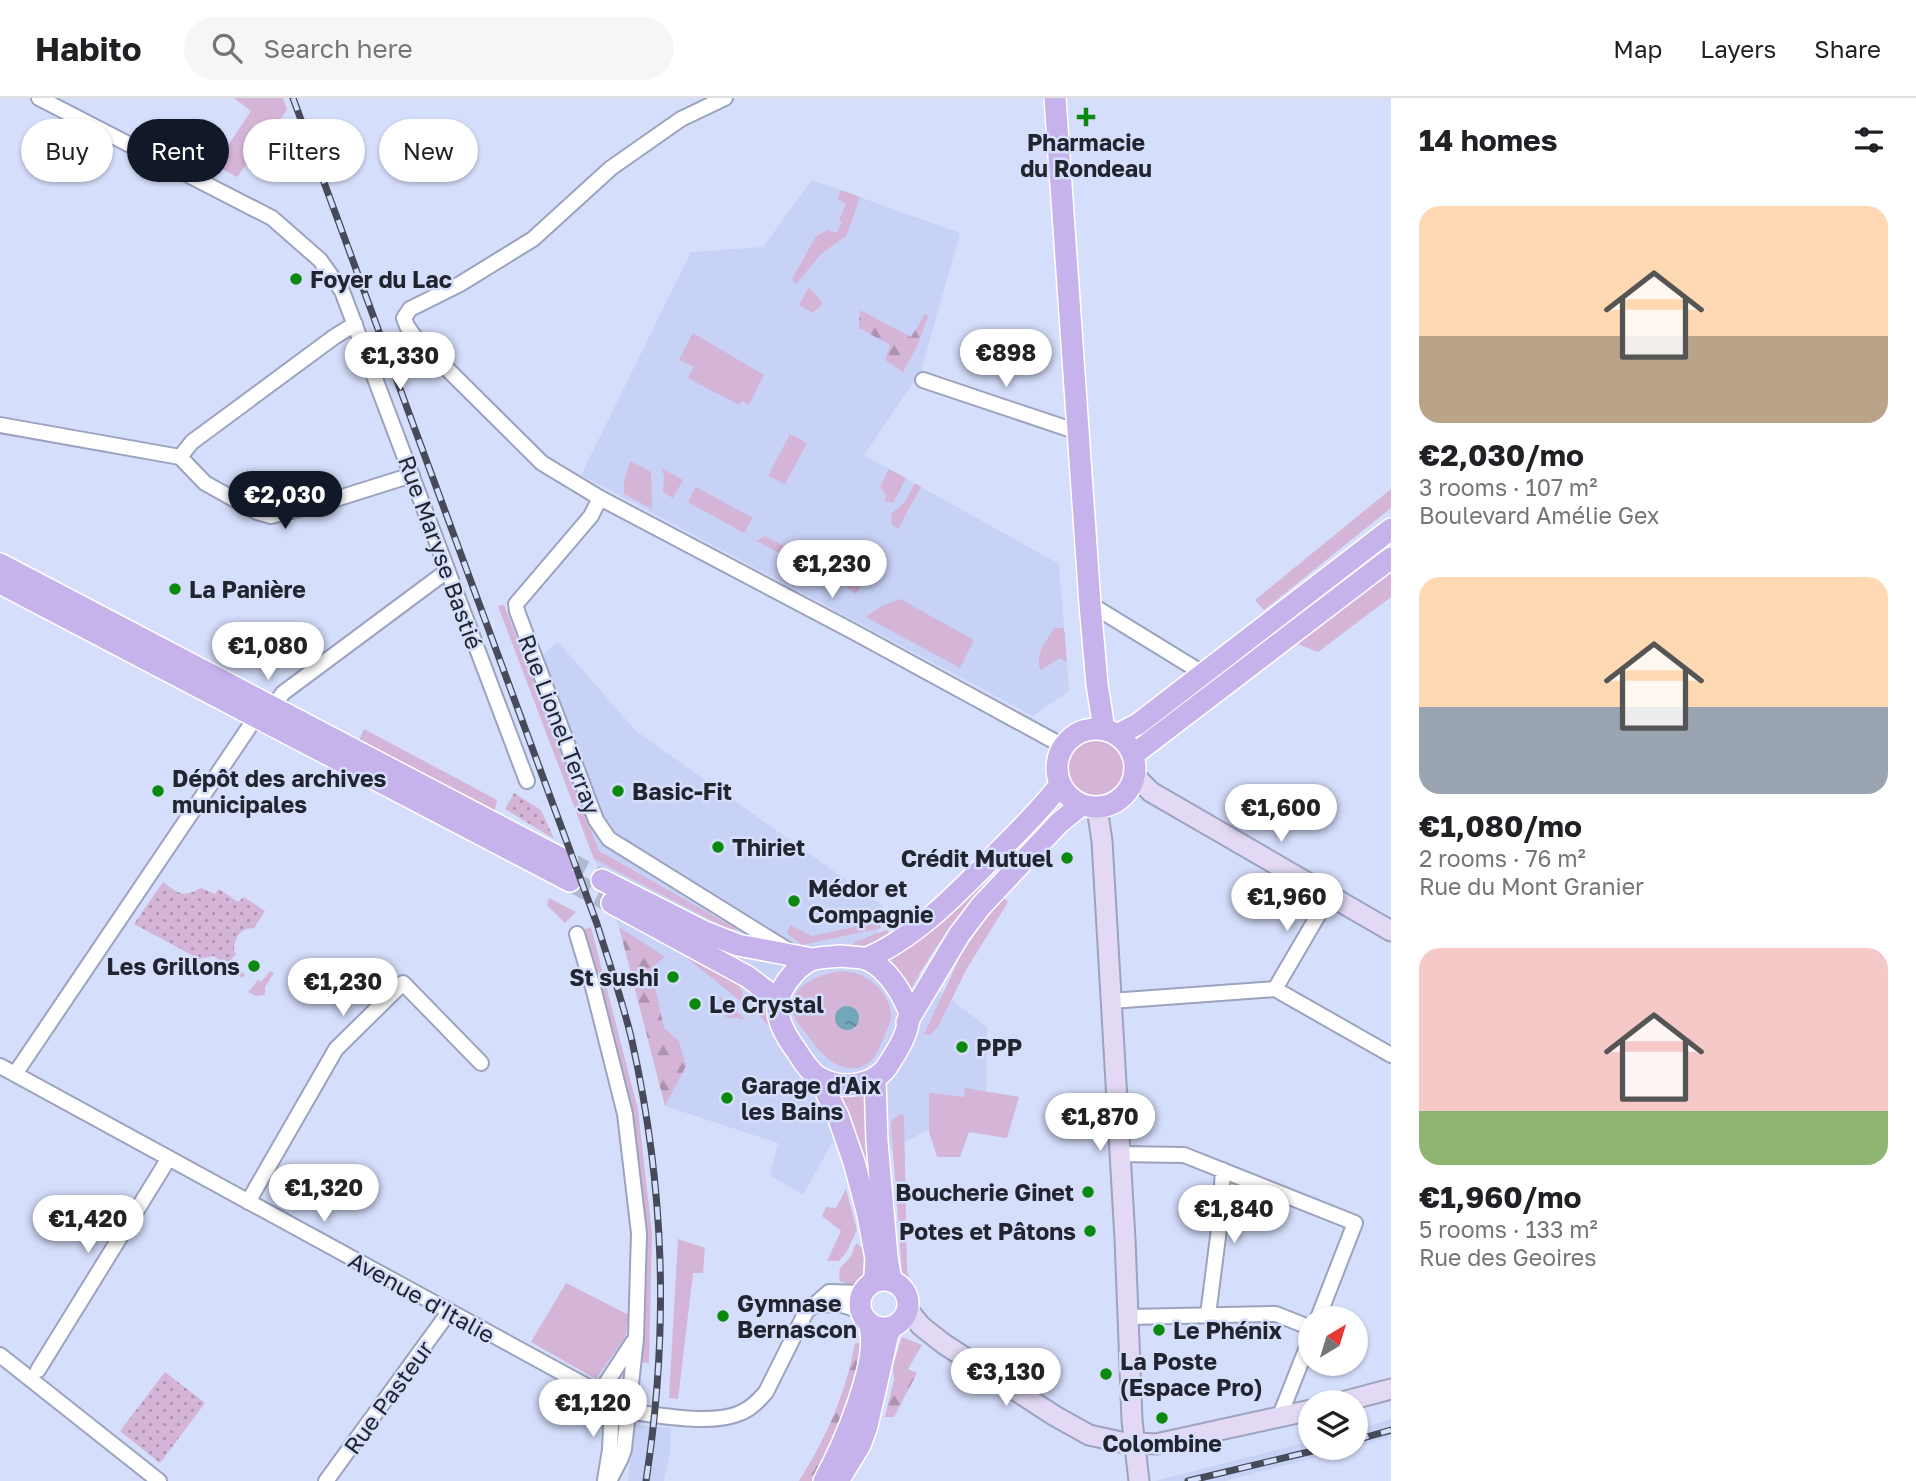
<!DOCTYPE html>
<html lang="en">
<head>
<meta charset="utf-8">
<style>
	body { margin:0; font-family:"Golos Text",sans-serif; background:#f6f6f6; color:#202124; height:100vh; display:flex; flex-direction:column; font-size:26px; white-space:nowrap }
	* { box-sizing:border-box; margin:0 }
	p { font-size:23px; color:#757577 }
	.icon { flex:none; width:38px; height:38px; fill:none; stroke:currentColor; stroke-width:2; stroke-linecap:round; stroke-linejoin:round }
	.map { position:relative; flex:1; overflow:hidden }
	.details { display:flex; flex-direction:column; background:#fff; width:525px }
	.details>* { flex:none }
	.banner { position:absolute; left:21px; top:21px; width:665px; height:63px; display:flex; gap:14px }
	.needle { width:46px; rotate:38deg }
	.controls { position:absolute; left:1298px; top:1208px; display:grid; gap:14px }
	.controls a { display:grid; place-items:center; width:70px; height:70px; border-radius:50%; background:#fff; box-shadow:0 2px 5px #0004; font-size:35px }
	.price { position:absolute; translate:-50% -60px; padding:0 16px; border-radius:24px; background:#fff; color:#222; font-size:23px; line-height:46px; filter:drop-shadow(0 2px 4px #0008) }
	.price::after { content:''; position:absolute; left:50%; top:42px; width:21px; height:16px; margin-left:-10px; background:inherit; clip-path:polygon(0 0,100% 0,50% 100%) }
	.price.current { background:#111827; color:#fff }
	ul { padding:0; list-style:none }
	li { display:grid; align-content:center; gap:14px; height:371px; padding:0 28px }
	li span { display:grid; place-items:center; height:217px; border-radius:21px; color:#555 }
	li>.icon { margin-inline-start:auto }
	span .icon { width:126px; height:126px; fill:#fffc; stroke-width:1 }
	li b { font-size:30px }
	h2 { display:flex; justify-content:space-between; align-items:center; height:84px; padding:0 28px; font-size:30px }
	.tag { padding:0 24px; border-radius:32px; background:#fff; box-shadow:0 2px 5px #0004; font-size:24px; line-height:63px }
	.tag.current { background:#111827; color:#fff }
	header { display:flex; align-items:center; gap:42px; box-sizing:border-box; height:98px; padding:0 35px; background:#fff; border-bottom:2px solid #e0e0e0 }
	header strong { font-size:33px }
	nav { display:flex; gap:38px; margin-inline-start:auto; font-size:24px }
	.search { width:490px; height:63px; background:#f6f6f6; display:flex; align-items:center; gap:18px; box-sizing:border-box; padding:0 24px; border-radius:38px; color:#757577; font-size:26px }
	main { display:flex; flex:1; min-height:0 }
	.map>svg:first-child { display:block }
	.built { fill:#c8d2f6 }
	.grass { fill:#d4b4d7 }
	.forest { fill:url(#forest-firs) }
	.park { fill:url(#park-dots) }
	.water { fill:url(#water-ripples) }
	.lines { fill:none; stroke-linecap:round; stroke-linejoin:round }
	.primary-tunnel { stroke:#b1b9d2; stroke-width:21; stroke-dasharray:21 10; stroke-linecap:butt }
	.street-casing { stroke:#9ba3bf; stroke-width:18 }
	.secondary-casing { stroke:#9ba3bf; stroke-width:23 }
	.primary-casing { stroke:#fff; stroke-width:24 }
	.street { stroke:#fff; stroke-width:14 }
	.secondary { stroke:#e3d9f5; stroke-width:19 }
	.primary { stroke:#c7b3ec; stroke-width:21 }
	.rail-casing { stroke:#464a59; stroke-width:7 }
	.rail { stroke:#d5defb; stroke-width:4.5; stroke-dasharray:13; stroke-linecap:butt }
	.poi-dot { fill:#0b890f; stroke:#d5defb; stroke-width:2.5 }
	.labels { text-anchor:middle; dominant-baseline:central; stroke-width:5; stroke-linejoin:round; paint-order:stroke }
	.poi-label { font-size:23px; font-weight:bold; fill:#222530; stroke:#d5defb; text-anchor:start }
	.street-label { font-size:23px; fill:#222530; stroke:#d5defb }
</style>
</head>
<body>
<header>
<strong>Habito</strong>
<div class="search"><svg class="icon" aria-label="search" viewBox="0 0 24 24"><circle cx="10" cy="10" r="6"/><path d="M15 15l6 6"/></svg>Search here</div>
<nav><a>Map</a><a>Layers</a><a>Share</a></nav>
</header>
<main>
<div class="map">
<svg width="1391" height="1383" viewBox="0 0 1391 1383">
	<defs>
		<pattern id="forest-firs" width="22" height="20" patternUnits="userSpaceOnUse" patternTransform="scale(1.75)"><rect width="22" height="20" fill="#d4b4d7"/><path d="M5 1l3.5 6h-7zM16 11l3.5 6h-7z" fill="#ac92af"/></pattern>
		<pattern id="park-dots" width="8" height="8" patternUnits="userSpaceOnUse" patternTransform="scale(1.75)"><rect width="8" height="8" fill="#d4b4d7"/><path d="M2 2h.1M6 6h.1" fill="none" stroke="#ac92af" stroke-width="1.8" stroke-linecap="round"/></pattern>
		<pattern id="water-ripples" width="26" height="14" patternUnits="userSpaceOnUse" patternTransform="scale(1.75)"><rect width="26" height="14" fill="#72a7b9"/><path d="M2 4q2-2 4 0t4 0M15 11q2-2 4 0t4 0" fill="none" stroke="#5d8897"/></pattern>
	</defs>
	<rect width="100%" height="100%" fill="#d5defb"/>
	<path class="built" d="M812,82l148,53 -39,138 -57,84 195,109 10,127 -36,25 -452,-241 110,-223 72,-5z
		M558,544l78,89 247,175 -7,36 111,85 -1,69 -108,62 -46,-15 -29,52 -33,-20 8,-32 -113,-37 -33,-143 -106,-295z
		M1391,1321v18l-35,10v-17z
		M635,1327l36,3 -1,25 -6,28h-36z
		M1311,1343v6h45l-131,34h-70z"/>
	<path class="grass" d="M234,0h49l4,12 -50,67 -22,-12 36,-54z
		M841,92l19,7 -14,39 -25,18 -25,30 -4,-5 24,-43 12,-6 9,3 5,-11 -3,-2 7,-16 -8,-5z
		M809,189l14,16 -10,10 -14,-8z
		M693,235l71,42 -15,30 -7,-4 -3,4 -51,-27 6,-11 -15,-7z
		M790,336l17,9 -22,41 -17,-8z
		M630,363l21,11 1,37 -28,-15v-13z
		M661,370l22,12 -10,18 -10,-6 1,-16z
		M889,371l17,9 -13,25 -8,-2 1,-6 -6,-8z
		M915,385l6,4 -23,42 -6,-4 -1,-11 14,-12z
		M696,389l57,31 -9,15 -56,-31z
		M1391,391v19l-127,102 -9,-10z
		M765,438l41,21 11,16 -60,-32z
		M824,456l19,15 20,12 -7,13 -20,-14z
		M1391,467v32l-73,55 -26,-10z
		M900,501l74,41 -14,28 -94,-51 14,-10z
		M504,507l95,246 138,78h-9l-134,-70 -96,-253z
		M1054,530h10l3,34 -7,-4 -19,12c-8,-14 6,-29 13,-42z
		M364,631l133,71 -3,14 -136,-71z
		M1067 670a29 29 0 1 1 58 0a29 29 0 1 1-58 0Z
		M997,768l1,1c-33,38 -62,77 -87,121l-17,-24 -8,-5z
		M1001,797l7,7 -42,68 -27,55 -8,10 -7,-1 37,-79z
		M549,800l27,14 -11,11 -18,-18z
		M878,822l3,8 -79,17 -15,-12 3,-8 22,11 47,-10z
		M591,829l47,183 14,124 -3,129 -9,-1 3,-128 -63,-303z
		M886,832l7,5 -20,11 -19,-1v-3z
		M672,848l66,37 9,20h-4z
		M270,873l4,2 -9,14v8l-9,1 -8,-4 10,-12 3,2z
		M843,873c22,1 46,19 48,43 0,10 -6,20 -10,30 -5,12 -11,22 -25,24 -22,2 -36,-16 -47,-31 -5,-7 -13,-14 -15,-22 -9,-29 27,-42 49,-44z
		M754,893l10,13 8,26 -16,-18 1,-8z
		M719,898l26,23 -19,-2z
		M965,990l54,9 -12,41 -38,-6 -9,25h-23l-8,-26v-38l35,4z
		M867,997l8,117 -34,-116z
		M899,1016l5,1 3,154 2,10 5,7 -2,3 -10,-17 -10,-133 -1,-17z
		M846,1091l11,41 -10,21 -8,10h-12l14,-30 -19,-15 4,-9 10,1z
		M678,1141l27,9 -2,25h-10l-15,126 -9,-1z
		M857,1145l7,7 -1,27 -4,7 -10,1 -9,-4c-3,-19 5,-13 12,-27 1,-4 2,-8 5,-11z
		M566,1185l63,32 -3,21 -30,43 -65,-37z
		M902,1239l20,8 -14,24 -14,11 -1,-14z"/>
	<path class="forest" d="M860,212l51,27 14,-23 3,2 -11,30 -14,26 -18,-12 5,-15 -31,-17z
		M619,829l46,30 -14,11 13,60 15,13 7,25 -21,40z
		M855,1245l9,1 -5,33 -43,104h-17c27,-42 47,-88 56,-138z
		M908,1271l9,4 -23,44h-9l9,-37z"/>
	<path class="park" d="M514,695l27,17 13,29 -49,-30z
		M163,784c16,12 20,16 38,6l14,6 4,-5 19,13 6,-5 21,14 -11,17c-15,0 -20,11 -20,24l2,2 -6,7 15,14 -3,3 -28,-22 -15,3 -65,-35z
		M165,1274l40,31 -45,60 -40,-32z"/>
	<path class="water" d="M835 920a12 12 0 1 1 24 0a12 12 0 1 1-24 0Z"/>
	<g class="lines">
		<path class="primary-tunnel" d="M566,763l36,19
			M570,783l42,22"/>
		<g class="street-casing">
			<path id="street" d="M39,0l233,120 48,42 22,31 185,490
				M725,0l-44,21 -70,49 -78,71 -73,45 -50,25 -6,9 3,8 7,10 128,127 58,35 254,134 209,114
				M923,282l155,52
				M0,327l180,32 25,26 52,29 14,4 52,-13 89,-28
				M180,359l12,-15 142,-105 21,-13
				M600,400l-9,18 -75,88 1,7 79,209 13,19 182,113
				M1090,506l114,70
				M273,609l10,-14 164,-122
				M577,836l17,57 31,123 14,119 -3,105 -12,111 -3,9 -12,23
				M1275,891l55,-94
				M1111,903l164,-12 116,66
				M0,968l634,346c28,4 80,13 106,1 11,-4 19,-13 26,-21l40,-80 23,-20 33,1
				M15,976l241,-357
				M1120,1056l64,1 171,68 -37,95
				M248,1104l88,-153 67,-66 78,80
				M814,1208c17,-3 32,-3 47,7
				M1208,1217l11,-86 4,-59
				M1128,1219l148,-3 35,14
				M0,1257l159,126
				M38,1272l131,-212
				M599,1296l34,-52
				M1279,1320l32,-81
				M605,1382l5,-30 2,-49
				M326,1383l123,-169"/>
		</g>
		<g class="secondary-casing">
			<path id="secondary" d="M1135,678l16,16 240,139
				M1097,710l5,33 23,398 7,181 7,61
				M908,1212l13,16 23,18 111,72 34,19 32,7 35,2 155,-34
				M1342,1304l49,-13"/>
		</g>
		<g class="primary-casing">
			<path id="primary" d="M1055,0l35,506 7,80 7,46
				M0,466l566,297
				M0,485l570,298
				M1057 670a39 39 0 1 1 78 0a39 39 0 1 1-78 0Z
				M1117,637l21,-11 253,-195
				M1133,657l258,-197
				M602,782l103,52 33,13 74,14
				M612,805l136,74 30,23
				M841,858c7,1 14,1 21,2 18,4 33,24 41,40 2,5 6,10 6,15 1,17 -10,35 -19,49 -13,24 -47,29 -70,16 -10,-5 -18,-19 -24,-28 -20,-27 -27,-49 -3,-76 5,-6 14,-13 21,-15 9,-2 18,-2 27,-3z
				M865,861c49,-20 93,-66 129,-103 23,-23 46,-45 66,-71
				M907,924l52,-87 22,-29 78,-83 22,-18
				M819,980l19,38 16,46 13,49 9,47 -1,19 -4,7
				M875,981l2,63 10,115 3,19 5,7
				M860 1206a24 24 0 1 1 48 0a24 24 0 1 1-48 0Z
				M824,1383c18,-33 58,-122 45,-158
				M838,1383l22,-36 7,-19 21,-92 4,-7"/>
		</g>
		<use href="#street" class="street"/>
		<use href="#secondary" class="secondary"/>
		<use href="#primary" class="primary"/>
		<g class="rail-casing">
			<path id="rail" d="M293,0l304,826c12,39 26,78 35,117 33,148 37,291 14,440
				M1356,1342l35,-10
				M1188,1383l141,-34"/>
		</g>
		<use href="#rail" class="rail"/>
	</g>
	<g class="poi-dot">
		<path d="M1082.5 8.5h7v7h7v7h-7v7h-7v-7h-7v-7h7z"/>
		<circle cx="296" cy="181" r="7"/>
		<circle cx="175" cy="491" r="7"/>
		<circle cx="158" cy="693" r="7"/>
		<circle cx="618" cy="693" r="7"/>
		<circle cx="718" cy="749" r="7"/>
		<circle cx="1067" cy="760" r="7"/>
		<circle cx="794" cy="803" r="7"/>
		<circle cx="254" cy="868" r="7"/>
		<circle cx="673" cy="879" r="7"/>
		<circle cx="695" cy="906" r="7"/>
		<circle cx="962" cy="949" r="7"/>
		<circle cx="727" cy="1000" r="7"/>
		<circle cx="1088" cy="1094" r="7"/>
		<circle cx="1090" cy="1133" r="7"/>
		<circle cx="723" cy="1218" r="7"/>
		<circle cx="1159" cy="1232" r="7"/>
		<circle cx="1106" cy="1276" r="7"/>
		<circle cx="1162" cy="1320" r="7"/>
	</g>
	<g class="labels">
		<g class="poi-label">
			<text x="1086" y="44" text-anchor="middle">Pharmacie<tspan x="1086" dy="26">du Rondeau</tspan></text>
			<text x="310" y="181">Foyer du Lac</text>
			<text x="189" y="491">La Panière</text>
			<text x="172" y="680">Dépôt des archives<tspan x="172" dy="26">municipales</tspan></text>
			<text x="632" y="693">Basic-Fit</text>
			<text x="732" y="749">Thiriet</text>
			<text x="1053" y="760" text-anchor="end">Crédit Mutuel</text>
			<text x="808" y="790">Médor et<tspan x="808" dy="26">Compagnie</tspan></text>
			<text x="240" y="868" text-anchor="end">Les Grillons</text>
			<text x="659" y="879" text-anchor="end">St sushi</text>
			<text x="709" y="906">Le Crystal</text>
			<text x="976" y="949">PPP</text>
			<text x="741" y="987">Garage d'Aix<tspan x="741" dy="26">les Bains</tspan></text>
			<text x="1074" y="1094" text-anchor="end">Boucherie Ginet</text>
			<text x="1076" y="1133" text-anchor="end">Potes et Pâtons</text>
			<text x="737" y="1205">Gymnase<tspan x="737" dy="26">Bernascon</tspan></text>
			<text x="1173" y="1232">Le Phénix</text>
			<text x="1120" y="1263">La Poste<tspan x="1120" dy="26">(Espace Pro)</tspan></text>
			<text x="1162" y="1345" text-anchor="middle">Colombine</text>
		</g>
		<g class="street-label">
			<text transform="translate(441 454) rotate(70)">Rue Maryse Bastié</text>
			<text transform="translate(560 626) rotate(69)">Rue Lionel Terray</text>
			<text transform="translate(422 1199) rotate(29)">Avenue d'Italie</text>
			<text transform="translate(388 1299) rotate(-54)">Rue Pasteur</text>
		</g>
	</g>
</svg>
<div class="controls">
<a><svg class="needle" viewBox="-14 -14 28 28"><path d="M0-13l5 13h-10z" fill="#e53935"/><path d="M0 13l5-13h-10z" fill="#757577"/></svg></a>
<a><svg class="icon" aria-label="layers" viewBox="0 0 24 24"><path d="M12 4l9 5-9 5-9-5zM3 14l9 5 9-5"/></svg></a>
</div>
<b class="price" style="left:1006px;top:291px">€898</b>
<b class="price" style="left:400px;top:294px">€1,330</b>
<b class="price current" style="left:285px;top:433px">€2,030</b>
<b class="price" style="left:832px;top:502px">€1,230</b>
<b class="price" style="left:268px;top:584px">€1,080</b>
<b class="price" style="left:1281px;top:746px">€1,600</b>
<b class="price" style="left:1287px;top:835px">€1,960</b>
<b class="price" style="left:343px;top:920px">€1,230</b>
<b class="price" style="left:1100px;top:1055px">€1,870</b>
<b class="price" style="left:324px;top:1126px">€1,320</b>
<b class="price" style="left:1234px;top:1147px">€1,840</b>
<b class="price" style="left:88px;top:1157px">€1,420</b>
<b class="price" style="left:1006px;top:1310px">€3,130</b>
<b class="price" style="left:593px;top:1341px">€1,120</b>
<div class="banner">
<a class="tag">Buy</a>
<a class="tag current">Rent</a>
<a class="tag">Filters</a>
<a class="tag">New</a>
</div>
</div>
<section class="details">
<h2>14 homes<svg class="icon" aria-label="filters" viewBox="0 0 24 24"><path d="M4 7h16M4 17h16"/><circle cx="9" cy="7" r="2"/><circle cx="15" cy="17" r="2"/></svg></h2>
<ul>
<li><span style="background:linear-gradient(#ffd9b3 60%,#b9a48a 0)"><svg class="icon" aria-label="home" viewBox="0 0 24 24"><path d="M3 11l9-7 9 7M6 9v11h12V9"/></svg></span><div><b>€2,030/mo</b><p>3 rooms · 107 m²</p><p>Boulevard Amélie Gex</p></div></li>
<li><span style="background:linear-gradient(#ffd9b3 60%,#9aa5b1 0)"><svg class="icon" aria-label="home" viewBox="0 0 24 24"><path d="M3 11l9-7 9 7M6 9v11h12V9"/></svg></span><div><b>€1,080/mo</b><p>2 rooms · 76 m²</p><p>Rue du Mont Granier</p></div></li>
<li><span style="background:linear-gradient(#f6c9c9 75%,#8fb573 0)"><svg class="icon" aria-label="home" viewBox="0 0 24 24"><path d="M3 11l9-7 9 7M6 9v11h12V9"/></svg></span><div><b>€1,960/mo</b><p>5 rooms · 133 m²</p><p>Rue des Geoires</p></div></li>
</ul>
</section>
</main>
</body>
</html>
